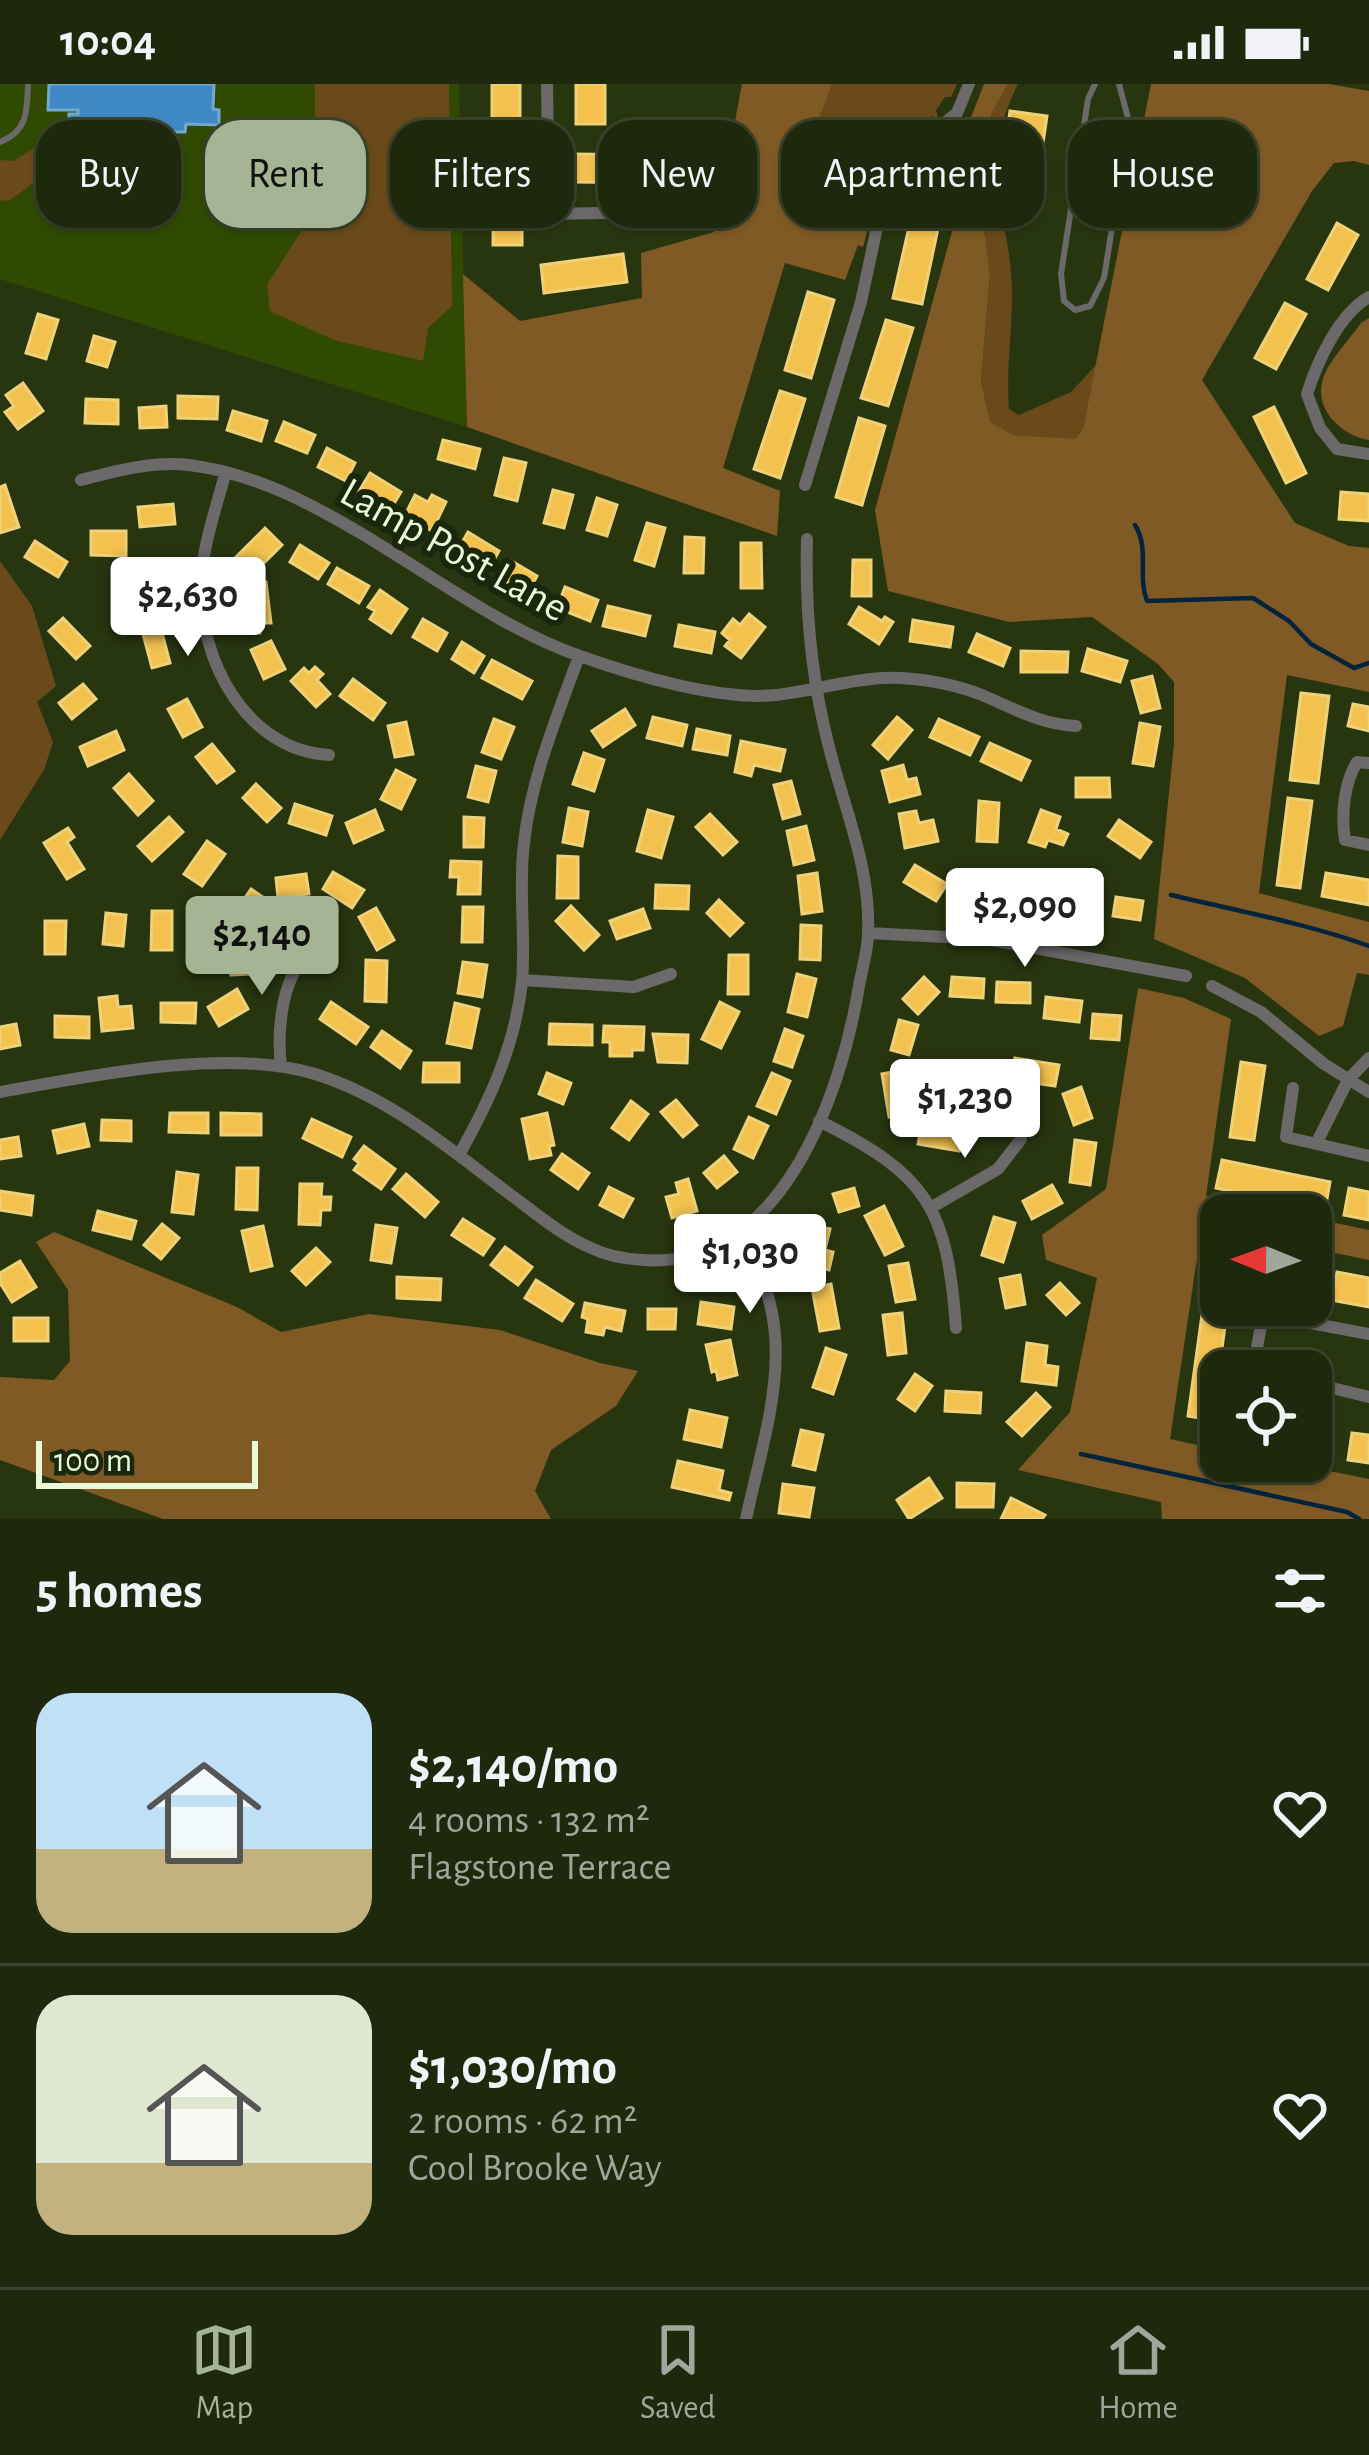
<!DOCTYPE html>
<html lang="en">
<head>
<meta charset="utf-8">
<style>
	body { margin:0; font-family:"Alegreya Sans",sans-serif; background:#263015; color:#f1f3f6; height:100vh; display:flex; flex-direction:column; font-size:45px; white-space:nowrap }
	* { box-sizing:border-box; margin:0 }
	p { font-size:39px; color:#a1a69d }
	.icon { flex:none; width:66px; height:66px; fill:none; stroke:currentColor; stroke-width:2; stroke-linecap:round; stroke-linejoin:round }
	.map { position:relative; height:1435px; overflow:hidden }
	.drawer { display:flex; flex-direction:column; background:#1e280c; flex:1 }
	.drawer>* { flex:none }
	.guide { position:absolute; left:36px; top:36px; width:1299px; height:108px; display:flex; gap:24px }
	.needle { width:78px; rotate:271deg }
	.tools { position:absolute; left:1200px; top:1110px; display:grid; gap:24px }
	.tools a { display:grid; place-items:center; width:132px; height:132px; border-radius:24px; background:#1e280c; box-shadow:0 3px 9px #0004,0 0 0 3px #3c442d; font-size:60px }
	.scale { position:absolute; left:36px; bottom:30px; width:222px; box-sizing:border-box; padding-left:12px; border:6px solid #e9fad9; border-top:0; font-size:33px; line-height:42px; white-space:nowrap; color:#e9fad9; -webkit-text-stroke:9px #1b270d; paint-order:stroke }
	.price { position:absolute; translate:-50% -102px; padding:0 27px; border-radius:12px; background:#fff; color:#222; font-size:39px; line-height:78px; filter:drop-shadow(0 3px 6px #0008) }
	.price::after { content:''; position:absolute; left:50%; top:72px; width:36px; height:27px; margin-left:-18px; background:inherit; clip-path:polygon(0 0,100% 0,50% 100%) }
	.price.selected { background:#a5b593; color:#111 }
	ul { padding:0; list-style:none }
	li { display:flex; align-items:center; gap:36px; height:300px; padding:0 36px }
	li+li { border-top:3px solid #3c442d }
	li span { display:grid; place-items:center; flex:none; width:336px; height:240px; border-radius:36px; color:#555 }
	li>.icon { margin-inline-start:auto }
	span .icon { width:144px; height:144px; fill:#fffc; stroke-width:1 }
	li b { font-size:51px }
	h2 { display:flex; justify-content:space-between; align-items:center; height:144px; padding:0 36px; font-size:51px }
	.tag { padding:0 42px; border-radius:36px; background:#1e280c; box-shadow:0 3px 9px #0004,0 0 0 3px #3c442d; font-size:42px; line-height:108px }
	.tag.selected { background:#a5b593; color:#111 }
	.status { display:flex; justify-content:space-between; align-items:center; height:84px; padding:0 60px; background:#1e280c; direction:ltr }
	.status svg { height:33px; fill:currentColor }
	.menu { display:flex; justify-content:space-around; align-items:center; height:168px; border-top:3px solid #3c442d; background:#1e280c; font-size:33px; color:#a1a69d }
	.menu a { display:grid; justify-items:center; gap:6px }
	.menu .selected { color:#a5b593 }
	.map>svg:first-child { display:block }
	.built { fill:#304a02 }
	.green { fill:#6a4a1a }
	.forest { fill:#7f5a24 }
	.homes { fill:#f2c14e; stroke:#efd278; stroke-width:3 }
	.schools { fill:#3f88c5; stroke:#72aacb; stroke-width:3 }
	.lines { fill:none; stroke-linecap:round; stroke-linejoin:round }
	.stream { stroke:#04243e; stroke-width:4.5 }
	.building { fill:#354b38; stroke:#45604d; stroke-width:3 }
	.lane { stroke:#6b6969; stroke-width:6 }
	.street { stroke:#6b6969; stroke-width:12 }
	.labels { text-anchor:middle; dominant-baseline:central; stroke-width:12; stroke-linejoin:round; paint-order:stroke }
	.street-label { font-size:42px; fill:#e9fad9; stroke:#1b270d }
</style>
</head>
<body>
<div class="status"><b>10:04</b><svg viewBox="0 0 49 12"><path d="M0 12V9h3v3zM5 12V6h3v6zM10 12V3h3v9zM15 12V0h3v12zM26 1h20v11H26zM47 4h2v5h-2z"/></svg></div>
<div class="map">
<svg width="1369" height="1435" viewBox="0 0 1369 1435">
	<rect width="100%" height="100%" fill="#283610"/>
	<path class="built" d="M0,0h459l8,343 -467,-148z"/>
	<path class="green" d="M315,0h134l3,222 -24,22 -5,33 -89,-21 -64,-29 -3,-26 51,-80 -4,-34 -16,-12 17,-32z
		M792,0h165l-6,13h-6l-9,13 2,8 -7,-2 -47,50 -26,79 -98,-28z
		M1008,0h10c-45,91 -7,123 -6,211 0,38 -6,76 -3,114l10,6 52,-23 25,-27 -13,64 -7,11 -64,-5 -22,-13 -9,-42 9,-106 -13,-97 15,-65z
		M34,64l7,11 -1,19 -31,23 -9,-1v-40l13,1z
		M0,477l32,45 24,80 -19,16 16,40 -9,28 -44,70z"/>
	<path class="forest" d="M742,0h90l-34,90 5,8 18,-1 10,6 -2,10 -12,1 -5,22 39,11 11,-43 7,-7h11l-17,66 -5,-2 -13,35 -60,-17 -62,205 57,23 -3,45 -310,-109 -4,-153 57,47 122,-23 -1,-45 73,-21z
		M984,0h24l-16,28 -15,65 13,97 -9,106 9,42 23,13 62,4 8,-10 68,-345h178l40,7v74l-15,-4 -20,2 -22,28 -110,189 93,143 54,23 20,2v144l-82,-17 -28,218 110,29v53l-12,-2 -14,53 -24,10 -74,-58 -91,-39 20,-195v-62l-16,-18 -66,-47 -83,5 -121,-31 -13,-81 78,-282 -13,-20 -28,-5v-32l56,-46z
		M1369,234v122c-26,-4 -56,-30 -46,-61 6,-19 27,-40 38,-56z
		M1138,904l46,10 47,21 -25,177 90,19h-75v14l-19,-4 -32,214 51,11v11h58l90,18v40h-207l-1,-17 -143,-32 52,-58 27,-134 -51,-18 -4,-25 64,-46z
		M1311,1134l58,12v30l-58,-12z
		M54,1148l183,75 44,25 88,-18 131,16 100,33 38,8 -22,35 -65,44 -16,41 16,28h-388l-163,-59v-83l54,3 16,-19 -2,-71 -32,-48z"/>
	<path class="homes" d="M492,0h28v47h-28z
		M576,0h29v40h-29z
		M1010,27l37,5 -9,62 -37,-5z
		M494,65h28v96h-29z
		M573,70l96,1v28l-96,-1z
		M911,134l28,6 -17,80 -29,-6z
		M1337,139l21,12 -30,55 -21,-11z
		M623,170l4,28 -83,11 -3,-28z
		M808,208l26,8 -23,78 -26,-8z
		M1285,219l21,11 -30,55 -21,-11z
		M38,230l20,6 -12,39 -20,-6z
		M886,236l27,8 -25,78 -27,-8z
		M94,252l21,6 -8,25 -20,-6z
		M23,299l20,28 -25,18 -13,-17 9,-6 -8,-11z
		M780,307l25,8 -25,79 -26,-9z
		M178,312l40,1 -1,22 -39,-1z
		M86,315l32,1v24l-33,-1z
		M166,322l1,21 -27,1 -1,-20z
		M1274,323l32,66 -20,10 -32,-66z
		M233,327l34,10 -6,20 -34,-11z
		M859,334l26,8 -23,79 -26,-8z
		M284,338l31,13 -8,18 -31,-12z
		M443,356l37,9 -5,20 -37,-10z
		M327,364l28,15 -9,18 -28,-14z
		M504,374l22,5 -9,38 -22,-6z
		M370,389l31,19 -11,18 -31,-19z
		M5,401l14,42 -19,6v-46z
		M553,406l20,5 -9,33 -20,-5z
		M1341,408l28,2v27l-30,-2z
		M415,411l13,7 4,-7 14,7 -14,29 -28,-14z
		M597,414l20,7 -10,31 -20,-6z
		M173,420l2,20 -35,3 -2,-20z
		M647,439l18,5 -11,38 -19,-6z
		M265,444l17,17 -29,29 -17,-17z
		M91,447h35v25l-35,-1z
		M468,448l31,19 -11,19 -31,-19z
		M685,453l19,1 -1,35h-19z
		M35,457l32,21 -9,15 -33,-20z
		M741,459h20l1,45h-21z
		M300,461l29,18 -11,16 -28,-17z
		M510,476l27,16 -10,18 -28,-16z
		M853,476h18v36h-19z
		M143,484l19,1 -1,41 -20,-1z
		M337,484l32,18 -10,17 -31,-19z
		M234,498h32l5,41h-11v10h-26z
		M565,503l33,13 -8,21 -33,-13z
		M380,506l27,19 -16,24 -21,-14 5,-8 -7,-4z
		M608,522l42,10 -5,20 -42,-10z
		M859,523l23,14 3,-4 8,5 -14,22 -30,-20z
		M749,530l16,13 -24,31 -16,-12 5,-6 -8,-7 11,-14 7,6z
		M63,534l27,28 -14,13 -27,-28z
		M423,535l24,14 -10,18 -24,-14z
		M913,536l40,7 -3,20 -40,-6z
		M160,541l10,38 -18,5 -10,-38z
		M679,541l36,7 -4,21 -36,-7z
		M977,550l33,14 -7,18 -34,-14z
		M271,557l14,28 -21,10 -13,-29z
		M462,558l22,14 -10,17 -22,-14z
		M1088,565l39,12 -7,21 -38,-11z
		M1021,567l47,1 -1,20h-46z
		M492,576l40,21 -10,18 -40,-21z
		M315,583l8,7 -6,6 13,14 -14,13 -25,-26 13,-13 5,5z
		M1152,592l8,32 -19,5 -9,-32z
		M353,595l32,24 -12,17 -33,-24z
		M83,600l13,15 -24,20 -13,-16z
		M1301,609l28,3 -11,87 -28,-3z
		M187,615l15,28 -19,10 -15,-28z
		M1353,620l16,3v24l-21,-5z
		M625,625l10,16 -32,22 -11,-16z
		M653,633l34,8 -5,21 -35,-8z
		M897,633l15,13 -24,29 -15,-14z
		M494,635l20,8 -13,32 -19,-7z
		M939,635l40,18 -9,18 -40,-18z
		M406,638l7,32 -18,3 -7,-31z
		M1140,639l20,4 -7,39 -20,-3z
		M697,645l33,7 -3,19 -34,-6z
		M116,647l8,19 -36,16 -8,-19z
		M741,657l44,9 -5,21 -26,-6 -3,11 -16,-4z
		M990,659l40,18 -9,19 -40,-19z
		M212,660l22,27 -17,12 -21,-26z
		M584,669l20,7 -10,31 -21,-7z
		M903,681l4,15 9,-2 4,16 -30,8 -8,-31z
		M476,682l20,5 -8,31 -20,-5z
		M396,686l19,10 -14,29 -20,-10z
		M129,690l24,27 -15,14 -24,-27z
		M1076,694h33l1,19h-34z
		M791,697l9,33 -17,5 -9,-34z
		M256,700l25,24 -14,14 -24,-24z
		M1288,714l24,3 -12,87 -23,-3z
		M979,717l20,2 -2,39 -20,-1z
		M295,720l37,12 -6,19 -37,-12z
		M569,724l19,4 -6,34 -19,-4z
		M375,726l8,20 -29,13 -8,-20z
		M648,726l25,7 -12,41 -24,-7z
		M1041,726l19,7 -4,12 12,5 -5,11 -15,-5 -3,7 -16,-5z
		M916,727l3,12 14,-3 5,21 -33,7 -6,-34z
		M710,730l27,28 -14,13 -27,-28z
		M169,733l14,15 -31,29 -14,-15z
		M464,733l20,1 -1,29h-19z
		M1119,736l32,22 -11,16 -32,-22z
		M806,742l8,34 -20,5 -7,-34z
		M68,744l6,9 -7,5 17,27 -17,10 -23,-36z
		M207,757l18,13 -23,32 -18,-12z
		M558,772l20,1v41h-21z
		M451,777l30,1 -1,32h-22l1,-17h-9z
		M915,781l32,19 -11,17 -32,-19z
		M333,788l31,18 -12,18 -29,-19z
		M817,789l5,38 -20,3 -4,-38z
		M1326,789l43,7v25l-47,-9z
		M306,790l3,20 -31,4 -2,-20z
		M967,799l26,2 -1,19 -26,-1z
		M656,801l33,1 -1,23 -33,-1z
		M1006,801l40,3 -2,21 -39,-3z
		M251,805l16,11 -21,30 -16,-11z
		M1062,809l30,5 -3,18 -30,-5z
		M1116,813l27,4 -3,19 -27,-4z
		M719,816l24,23 -13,13 -23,-23z
		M571,822l28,29 -15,15 -28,-29z
		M463,823h20l-1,35h-20z
		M376,824l18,32 -17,10 -18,-33z
		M643,825l7,19 -33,11 -7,-18z
		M152,827h20v39h-21z
		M106,829l20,2 -3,31 -20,-2z
		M45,837h21l-1,33h-20z
		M801,841l20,1 -1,34 -20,-1z
		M229,859h21l1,31 -20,1z
		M729,871h19v39h-20z
		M366,876l21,1 -1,41 -21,-1z
		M463,878l24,3 -5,32 -24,-4z
		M797,890l19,5 -9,38 -19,-5z
		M924,893l15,15 -21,22 -15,-15z
		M952,893l32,2 -1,19 -33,-2z
		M997,898l33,1v20l-34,-1z
		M237,905l11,20 -29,17 -11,-19z
		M117,912l1,11 13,-1 2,22 -31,3 -3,-33z
		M1046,913l36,4 -3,21 -35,-4z
		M331,918l37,25 -12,17 -36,-25z
		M720,918l19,10 -18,36 -19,-9z
		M161,919h35l-1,20 -34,-1z
		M455,919l24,6 -8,39 -24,-5z
		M1093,930l28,2 -2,24 -28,-2z
		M55,932l34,1v21l-34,-1z
		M899,936l19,5 -9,30 -18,-5z
		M16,940l4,21 -20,4v-22z
		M550,940l42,1v20l-43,-1z
		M604,942l40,1 -1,23h-11v6h-22v-14h-7z
		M785,945l18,7 -11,31 -18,-6z
		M382,947l29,20 -11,17 -29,-21z
		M653,950l35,1 -1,28 -29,-1z
		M1015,974l44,7 -4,21 -43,-6z
		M1241,978l24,4 -11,74 -24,-3z
		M424,979h35v19h-36z
		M989,984l13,16 -31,24 -12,-15z
		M902,986l7,44 -20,3 -7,-43z
		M547,989l24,10 -8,21 -24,-10z
		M772,989l18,8 -14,33 -19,-8z
		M1081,1003l11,31 -18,7 -11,-31z
		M676,1016l21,25 -14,12 -22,-25z
		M631,1017l17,13 -19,26 -17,-12z
		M170,1029h38v20l-39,-1z
		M221,1029l40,1v21h-40z
		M547,1029l7,32 -5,1 2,9 -21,4 -8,-40z
		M749,1033l19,9 -15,32 -19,-9z
		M312,1035l39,18 -9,20 -39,-19z
		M102,1036l29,1v20l-30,-1z
		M922,1039l41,8 -4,20 -41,-7z
		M84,1040l5,22 -31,7 -5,-22z
		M18,1053l3,19 -21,3v-19z
		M1075,1056l21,3 -6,42 -20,-3z
		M364,1062l31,23 -14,20 -27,-19 5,-7 -5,-4z
		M562,1070l27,19 -11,16 -27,-19z
		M724,1072l13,16 -20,16 -13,-15z
		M1222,1076l108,22 -5,28 -109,-22z
		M237,1084h21l-1,42 -21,-1z
		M177,1088l21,3 -5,39 -21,-2z
		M406,1090l32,28 -13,15 -32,-28z
		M688,1095l9,32 -25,7 -6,-21 13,-3 -3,-11z
		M300,1100h22l-1,13h10l-1,13h-9l-1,15 -21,-1z
		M1052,1101l10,18 -30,16 -9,-18z
		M609,1103l24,12 -10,18 -23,-12z
		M854,1104l5,18 -20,6 -6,-18z
		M1349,1104l20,4v28l-25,-5z
		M0,1107l33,5 -2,19 -31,-5z
		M884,1122l19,40 -18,9 -20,-39z
		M98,1127l38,10 -5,18 -38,-9z
		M994,1133l21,6 -12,39 -21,-7z
		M463,1135l31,20 -11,16 -31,-20z
		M162,1140l17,14 -18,21 -17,-14z
		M807,1140l23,5 -5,21 8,2 -4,18 -13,-3 -2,7 -18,-4z
		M376,1141l21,3 -6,35 -20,-3z
		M263,1142l9,40 -21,5 -9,-40z
		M1209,1162l12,2v29l-17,-3z
		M505,1163l27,20 -14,18 -27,-20z
		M316,1164l14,14 -24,23 -14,-14z
		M20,1177l16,26 -24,15 -12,-19v-10z
		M908,1179l7,36 -19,3 -7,-36z
		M1337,1188l32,6v29l-38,-7z
		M1020,1191l5,29 -19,4 -6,-29z
		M397,1193l44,2 -1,21 -43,-2z
		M536,1196l37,24 -11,17 -37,-23z
		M1060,1199l19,20 -13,12 -19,-20z
		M831,1200l8,44 -19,3 -8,-43z
		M1205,1209l16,2v10h7l-16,115 -24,-4z
		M701,1218l33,5 -3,22 -33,-5z
		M585,1219l40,8 -4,20 -16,-4 -2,8 -17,-3 2,-13 -6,-2z
		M648,1225h28l-1,20h-27z
		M902,1229l4,40 -18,2 -5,-40z
		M14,1234h34v23h-34z
		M730,1256l7,35 -19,5 -2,-10 -4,2 -6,-27z
		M1027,1259l20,3 -2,19 13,2 -2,18 -34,-4z
		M826,1264l20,7 -13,39 -20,-7z
		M915,1290l17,12 -17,25 -17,-12z
		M946,1307l35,2 -1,20 -35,-2z
		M1036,1309l14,14 -28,29 -15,-14z
		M690,1326l37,8 -6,29 -37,-8z
		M1311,1337l22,4 -4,26 -18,-3z
		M801,1346l22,5 -8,35 -22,-5z
		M1352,1349l17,2v28l-21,-3z
		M678,1377l45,10 -4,19 12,3 -2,7 -57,-13z
		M929,1394l13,20 -33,21 -12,-19z
		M957,1399l37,1 -1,23h-36z
		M783,1400l31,4 -5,29 -30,-4z
		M1011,1414l34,17 -3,4h-41z"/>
	<path class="schools" d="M49,0h165l-1,25 6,1v15l-33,-1 -1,8h-42v-13h-7l-1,26 -47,-1v11h26l-3,42h-56l1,-60h13v-23h9v-4h-30z"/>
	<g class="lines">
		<path class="stream" d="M1135,441c15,24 2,50 12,76l106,-3 36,23 22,23 43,24 15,-5
			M1171,811c67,16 134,28 198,51
			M1081,1370l266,58 12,7"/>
	</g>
	<path class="building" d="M827,117l26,7 -6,19 -25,-8z"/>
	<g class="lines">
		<path class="lane" d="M1095,0l-7,15 -27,175 3,27 11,9 15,-4 14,-28 25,-156 -10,-38
			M0,58c28,-11 27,-31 28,-58"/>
		<path class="street" d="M547,0l2,130 102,-2
			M1369,213c-30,17 -52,65 -62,97l13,34 17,21 32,5
			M225,390c-9,35 -23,73 -24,110 -2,76 45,166 128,171
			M81,396c35,-9 71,-19 108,-15 140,17 259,145 391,191 53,19 140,45 196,39 42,-5 83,-19 126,-17 28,2 55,7 80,17 33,14 58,29 94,31
			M805,401l56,-183 25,-117 14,-25 57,-47 12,-29
			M1369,679l-12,-1c-13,21 -16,53 -12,78l24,5
			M868,849l117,6 201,37
			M522,896l112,7 37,-13
			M1212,902l49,26 63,52 45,28
			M281,982c-4,-34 0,-88 27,-112
			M1293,1004l-7,49 83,19
			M0,1008c90,-16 227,-45 315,-18 77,24 137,77 200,124 24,18 48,38 76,50 16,8 34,11 52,12 138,10 198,-165 216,-274 3,-17 9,-36 9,-53 3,-65 -24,-125 -39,-186 -18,-69 -24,-137 -22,-208
			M819,1037c109,54 128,86 137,207
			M1316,1060l32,-64 21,-22
			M459,1071c31,-55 56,-109 63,-173 4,-46 -4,-93 2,-139 7,-65 33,-126 55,-187
			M932,1123l66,-38 23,-30
			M738,1150c66,94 30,183 8,285
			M1258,1287l-5,-1 10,-56 106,20
			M1311,1299l58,14"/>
	</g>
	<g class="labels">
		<g class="street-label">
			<text transform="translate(454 466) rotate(29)">Lamp Post Lane</text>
		</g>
	</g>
</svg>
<div class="tools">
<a><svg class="needle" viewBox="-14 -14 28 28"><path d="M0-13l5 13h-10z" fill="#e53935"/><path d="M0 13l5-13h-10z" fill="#a1a69d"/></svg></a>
<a><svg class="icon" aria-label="locate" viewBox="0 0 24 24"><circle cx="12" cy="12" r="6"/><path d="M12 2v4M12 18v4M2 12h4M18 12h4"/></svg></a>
</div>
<div class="scale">100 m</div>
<b class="price" style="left:188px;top:575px">$2,630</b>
<b class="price" style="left:1025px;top:886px">$2,090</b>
<b class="price selected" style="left:262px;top:914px">$2,140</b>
<b class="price" style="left:965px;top:1077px">$1,230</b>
<b class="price" style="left:750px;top:1232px">$1,030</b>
<div class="guide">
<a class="tag">Buy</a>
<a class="tag selected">Rent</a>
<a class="tag">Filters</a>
<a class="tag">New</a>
<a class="tag">Apartment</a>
<a class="tag">House</a>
</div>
</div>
<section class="drawer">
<h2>5 homes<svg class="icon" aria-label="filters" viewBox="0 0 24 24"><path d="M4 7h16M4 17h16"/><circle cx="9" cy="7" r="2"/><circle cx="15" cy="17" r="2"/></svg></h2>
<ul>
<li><span style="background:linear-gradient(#bfe0f5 65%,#c2b280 0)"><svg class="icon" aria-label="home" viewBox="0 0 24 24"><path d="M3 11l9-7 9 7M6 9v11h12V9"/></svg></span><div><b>$2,140/mo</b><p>4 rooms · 132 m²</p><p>Flagstone Terrace</p></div><svg class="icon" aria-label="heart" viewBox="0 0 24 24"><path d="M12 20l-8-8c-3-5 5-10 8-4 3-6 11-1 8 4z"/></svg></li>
<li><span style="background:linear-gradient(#dfe7d0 70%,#c2b280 0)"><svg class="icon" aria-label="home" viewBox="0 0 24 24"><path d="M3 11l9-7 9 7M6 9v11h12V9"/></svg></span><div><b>$1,030/mo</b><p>2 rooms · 62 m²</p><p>Cool Brooke Way</p></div><svg class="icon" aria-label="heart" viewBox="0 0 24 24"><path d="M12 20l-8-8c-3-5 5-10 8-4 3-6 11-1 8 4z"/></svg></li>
</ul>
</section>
<nav class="menu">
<a class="selected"><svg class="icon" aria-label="map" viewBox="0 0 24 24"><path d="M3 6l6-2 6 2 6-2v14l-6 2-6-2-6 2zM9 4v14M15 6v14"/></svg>Map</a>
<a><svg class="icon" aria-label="saved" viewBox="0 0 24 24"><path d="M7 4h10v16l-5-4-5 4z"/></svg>Saved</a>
<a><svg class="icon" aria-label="home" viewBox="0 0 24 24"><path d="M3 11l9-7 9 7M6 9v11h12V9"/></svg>Home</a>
</nav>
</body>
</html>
